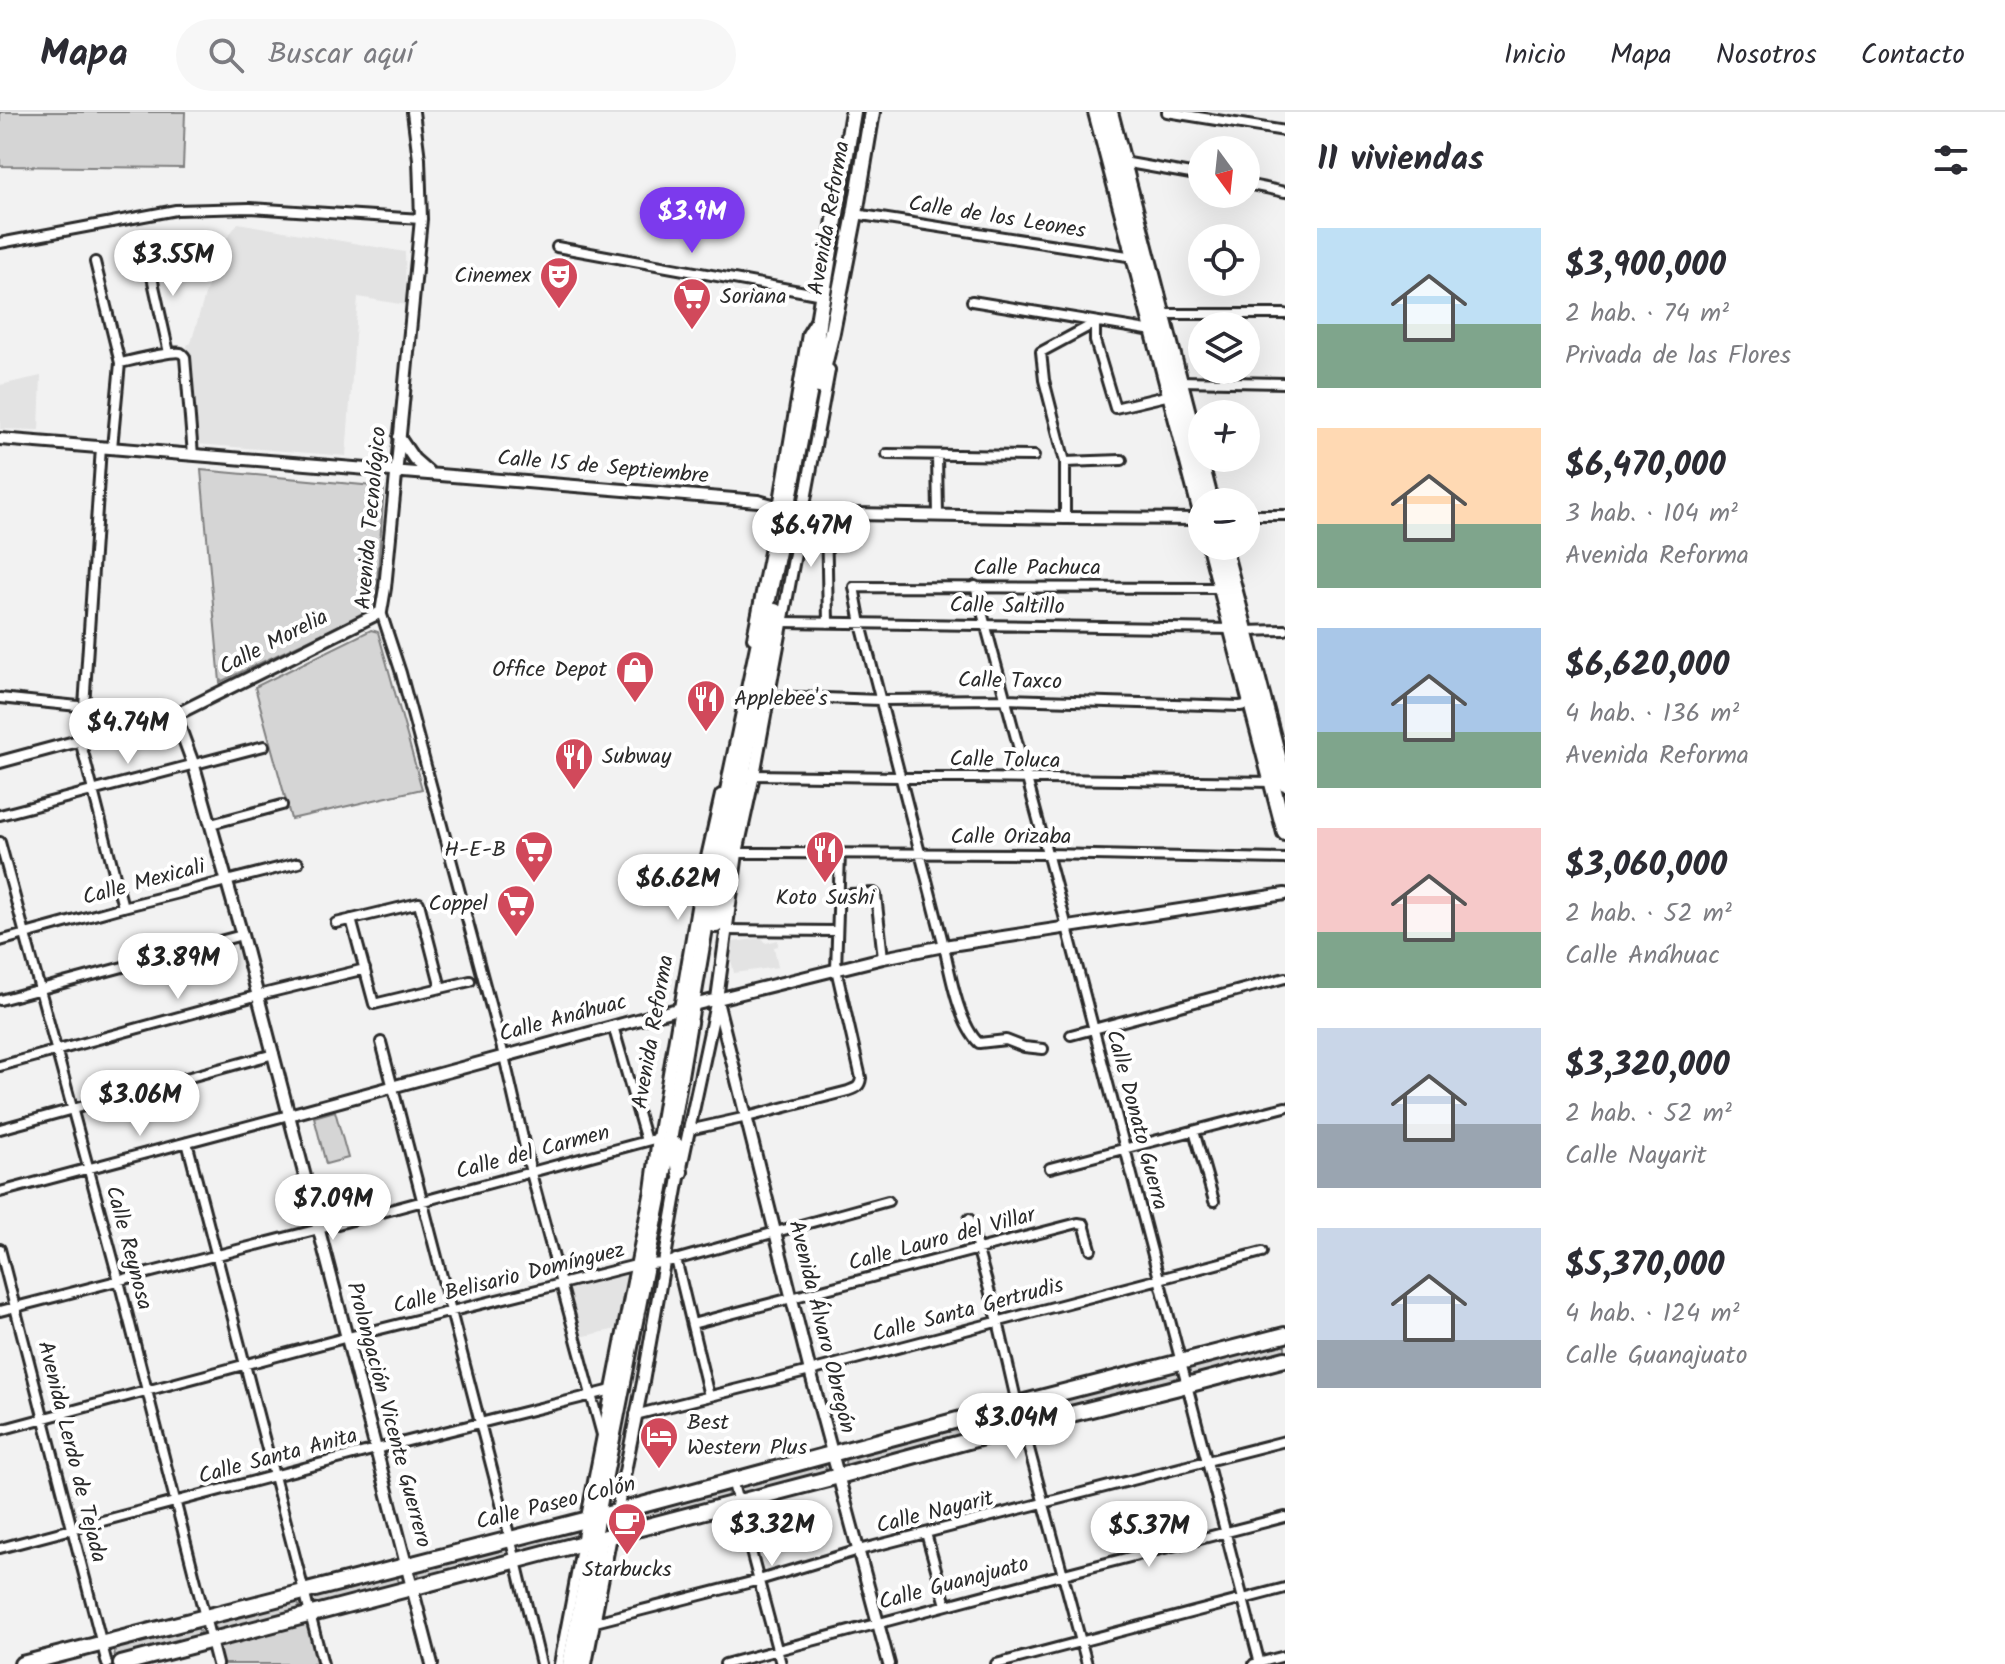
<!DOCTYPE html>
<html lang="es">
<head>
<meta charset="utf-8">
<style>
	body { margin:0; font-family:Kalam,sans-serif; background:#f7f7f7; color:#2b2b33; height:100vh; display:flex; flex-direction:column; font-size:30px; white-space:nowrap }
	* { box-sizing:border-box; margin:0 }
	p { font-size:26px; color:#7c7c81 }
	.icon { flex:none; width:44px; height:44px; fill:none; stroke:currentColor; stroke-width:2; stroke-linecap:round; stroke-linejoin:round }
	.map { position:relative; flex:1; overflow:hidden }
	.panel { display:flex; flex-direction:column; background:#fff; width:720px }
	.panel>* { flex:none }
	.needle { width:52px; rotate:165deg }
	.buttons { position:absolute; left:1188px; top:24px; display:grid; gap:16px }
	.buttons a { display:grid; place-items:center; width:72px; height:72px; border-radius:50%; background:#fff; box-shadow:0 8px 32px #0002; font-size:40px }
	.price { position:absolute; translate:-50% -68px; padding:0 18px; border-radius:28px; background:#fff; color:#222; font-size:26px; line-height:52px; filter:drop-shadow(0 2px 4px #0008) }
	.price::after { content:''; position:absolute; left:50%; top:48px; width:24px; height:18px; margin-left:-12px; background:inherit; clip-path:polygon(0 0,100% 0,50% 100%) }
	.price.current { background:#7c3aed; color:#fff }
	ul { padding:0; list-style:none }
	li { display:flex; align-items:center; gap:24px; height:200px; padding:0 32px }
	li span { display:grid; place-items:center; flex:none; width:224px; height:160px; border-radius:0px; color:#555 }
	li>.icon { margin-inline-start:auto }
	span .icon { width:96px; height:96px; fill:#fffc; stroke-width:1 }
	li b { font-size:34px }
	h2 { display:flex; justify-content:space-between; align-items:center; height:96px; padding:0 32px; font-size:34px }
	header { display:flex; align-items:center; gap:48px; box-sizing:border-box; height:112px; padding:0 40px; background:#fff; border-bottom:2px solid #e1e1e2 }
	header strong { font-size:38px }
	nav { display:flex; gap:44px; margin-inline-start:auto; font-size:28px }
	.search { width:560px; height:72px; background:#f7f7f7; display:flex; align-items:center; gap:20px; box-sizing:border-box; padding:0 28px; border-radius:44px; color:#7c7c81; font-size:30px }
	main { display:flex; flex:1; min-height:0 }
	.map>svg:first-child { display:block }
	.built { fill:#e3e3e3 }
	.green { fill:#d5d5d5; stroke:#808080; stroke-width:2 }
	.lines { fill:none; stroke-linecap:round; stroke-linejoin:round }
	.minor-casing { stroke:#2b2b2b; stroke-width:14 }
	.tertiary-casing { stroke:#2b2b2b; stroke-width:16 }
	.secondary-casing { stroke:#2b2b2b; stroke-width:18 }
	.primary-casing { stroke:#2b2b2b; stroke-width:20 }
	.minor { stroke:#fff; stroke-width:8 }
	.tertiary { stroke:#fff; stroke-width:10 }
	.secondary { stroke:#fff; stroke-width:12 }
	.primary { stroke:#fff; stroke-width:14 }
	.labels { text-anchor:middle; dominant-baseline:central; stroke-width:8; stroke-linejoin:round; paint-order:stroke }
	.street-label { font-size:22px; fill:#2b2b2b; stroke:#fff }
	.poi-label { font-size:22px; fill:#2b2b2b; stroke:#fff; text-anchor:end }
</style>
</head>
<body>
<header>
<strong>Mapa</strong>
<div class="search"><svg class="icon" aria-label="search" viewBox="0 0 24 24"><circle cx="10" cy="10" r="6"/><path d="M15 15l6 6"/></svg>Buscar aquí</div>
<nav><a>Inicio</a><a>Mapa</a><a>Nosotros</a><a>Contacto</a></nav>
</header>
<main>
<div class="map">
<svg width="1285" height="1552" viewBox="0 0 1285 1552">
	<rect width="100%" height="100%" fill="#f2f2f2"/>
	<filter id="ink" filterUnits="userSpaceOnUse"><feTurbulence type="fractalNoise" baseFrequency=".0125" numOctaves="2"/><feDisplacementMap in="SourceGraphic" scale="16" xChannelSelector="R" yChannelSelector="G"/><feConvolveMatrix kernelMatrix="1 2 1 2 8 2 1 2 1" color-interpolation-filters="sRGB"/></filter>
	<g filter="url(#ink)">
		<path class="built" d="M238,111l167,29 1,53 -48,-8 -12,159 -149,-12 -10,-99 4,-2 27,-93z
			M41,264l-2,54 -39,-1v-44z
			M762,826l4,5 12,-3v6l-4,1 4,20 -44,6 -5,-22 4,-9z
			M629,1159l-12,58 -37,8 -14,-49z"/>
		<path class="green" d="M0,0h185l-2,56 -183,-2z
			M201,358l183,17 -8,114 -12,13 -144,68z
			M371,518l7,2 44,157 -131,30 -36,-132z
			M335,999l13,47 -22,6 -12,-47z
			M1285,1225v19l-94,24 -5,-17z
			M1179,1253l5,17 -155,39 -4,-15z
			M1013,1297l4,15 -168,44 -4,-5 1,-6z
			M817,1350l6,2 3,4v5l-82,24 -5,-15z
			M724,1377l4,4 -1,6 -102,28 -4,-9 2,-4z
			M580,1409l-2,19 -158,40 -4,-15z
			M397,1463l2,9 -86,24c-3,-5 -2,-8 2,-12z
			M295,1488l5,7 -2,5 -76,21 -5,-2 -3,-7 2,-4z
			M307,1509l11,43h-96l-5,-20z
			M192,1513l5,2 3,5 -3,7 -79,21 -3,-2 -1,-11z"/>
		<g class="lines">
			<g class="minor-casing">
				<path id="minor" d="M1167,0l118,19
					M1123,50l79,14
					M1246,72l39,8
					M855,102l279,43
					M0,131l176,-33 74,-2 171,11
					M557,135l265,48
					M146,138l23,103
					M95,150l25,101 -8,85
					M972,189l181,30
					M1162,202h123
					M1095,211v18l20,67 55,-13
					M120,251c10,-2 54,-13 61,-10 2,1 3,3 4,4l8,98
					M1180,269l105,2
					M887,342l147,2
					M937,343l1,61
					M1065,350l57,-2
					M826,402l2,109
					M1246,403h39
					M1065,406v-56l-21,-82 -3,-28 54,-29
					M975,474l92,341 193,737
					M381,500l20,61 103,383 27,117 71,262
					M783,510l449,7
					M1245,519l40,-1
					M769,584l111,4 126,-1 234,7 11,-2
					M0,586l166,17
					M84,595l17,-260
					M80,628l43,167
					M749,663l526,7
					M0,703l264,-69
					M211,712l71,-19
					M0,730l119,439 98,383
					M737,741l310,1 238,5
					M850,782l24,-1 2,2 7,63
					M351,807l23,85 96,-23
					M336,811l83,-20 22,85
					M725,818l112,1
					M0,829l123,-34 175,-44
					M0,888l242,-65
					M613,914l33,115
					M1071,923l214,-57
					M381,930l135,519 25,103
					M1043,937l-19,-2 -18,-7 -27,3c-20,-18 -29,-70 -35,-97l-83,-322 -7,-37 367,1
					M0,954l259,-71 106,-26
					M0,1017l274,-75
					M689,1018l58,-13 101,-26c8,-3 12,-4 13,-13l-25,-109 4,-115
					M1194,1019l20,70
					M187,1030l136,522
					M1050,1056l235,-61
					M0,1080l289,-77
					M969,1107l29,102 19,83 70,260
					M0,1137l107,415
					M676,1147l33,137
					M0,1199l319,-82 339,-91
					M692,1212l386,-101 6,1 7,25
					M635,1303l175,-44 452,-119
					M0,1318l348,-93 213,-53 75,-19 28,-2 224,-62
					M732,1368l49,184
					M926,1421l20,72
					M0,1436l376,-99 236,-59
					M595,1510l164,-42 100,-30 426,-109
					M559,1552l23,-121
					M587,1552l25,-128
					M725,1552l339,-90 221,-57
					M996,1552l289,-76
					M1254,1552l31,-8"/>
			</g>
			<g class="tertiary-casing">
				<path id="tertiary" d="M399,325l15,22 17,15
					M0,327l758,62 44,12 263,5 137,1
					M753,526l26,-131 29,-173 8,-13
					M175,603l19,51 48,169 190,729
					M0,650l175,-47 206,-103 4,-24 36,-369 -2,-60 -6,-47
					M717,889l93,370 79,293
					M289,1003l392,-107 202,-50 61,-12 341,-52
					M612,1424l31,-154 37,-210 37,-173 20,-146 17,-78 75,-405
					M582,1431l69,-353 7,-52 43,-254 20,-89"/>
			</g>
			<g class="secondary-casing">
				<path id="secondary" d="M569,1552l23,-123
					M578,1552l24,-126"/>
			</g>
			<g class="primary-casing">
				<path id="primary" d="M1096,0l106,404
					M1110,0l101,390
					M819,274l13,-54 23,-118 17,-102
					M1210,434l75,287
					M1223,434l62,237
					M716,813l26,-150 33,-164
					M676,1033l4,27
					M592,1429l68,-347 71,-420 56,-265 24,-125 8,-68 34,-204
					M22,1552l594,-152 401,-108 268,-69
					M121,1552l718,-188 184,-50 164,-41 98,-26"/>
			</g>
			<use href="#minor" class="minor"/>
			<use href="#tertiary" class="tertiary"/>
			<use href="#secondary" class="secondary"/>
			<use href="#primary" class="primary"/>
		</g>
	</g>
	<defs>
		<g id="theatre-pin" transform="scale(2)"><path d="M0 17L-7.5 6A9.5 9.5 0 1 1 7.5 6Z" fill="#d1495b" stroke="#fff"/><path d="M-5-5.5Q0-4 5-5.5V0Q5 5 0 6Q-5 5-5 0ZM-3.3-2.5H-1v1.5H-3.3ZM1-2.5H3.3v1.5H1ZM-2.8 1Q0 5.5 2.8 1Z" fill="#fff"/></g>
		<g id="supermarket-pin" transform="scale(2)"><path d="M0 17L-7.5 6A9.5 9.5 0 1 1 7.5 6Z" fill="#d1495b" stroke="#fff"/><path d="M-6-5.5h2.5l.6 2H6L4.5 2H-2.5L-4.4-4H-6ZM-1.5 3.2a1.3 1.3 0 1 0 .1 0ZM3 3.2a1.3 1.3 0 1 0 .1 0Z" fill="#fff"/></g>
		<g id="shop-pin" transform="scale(2)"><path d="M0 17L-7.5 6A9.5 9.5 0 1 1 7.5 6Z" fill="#d1495b" stroke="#fff"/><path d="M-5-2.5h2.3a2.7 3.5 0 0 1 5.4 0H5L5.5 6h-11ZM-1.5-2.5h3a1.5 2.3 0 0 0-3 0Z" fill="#fff"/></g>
		<g id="restaurant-pin" transform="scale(2)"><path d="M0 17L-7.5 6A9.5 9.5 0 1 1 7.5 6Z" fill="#d1495b" stroke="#fff"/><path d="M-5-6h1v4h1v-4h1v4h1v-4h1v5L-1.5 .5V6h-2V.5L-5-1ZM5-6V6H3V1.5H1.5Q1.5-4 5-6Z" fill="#fff"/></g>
		<g id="hotel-pin" transform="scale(2)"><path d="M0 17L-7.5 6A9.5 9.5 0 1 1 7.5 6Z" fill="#d1495b" stroke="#fff"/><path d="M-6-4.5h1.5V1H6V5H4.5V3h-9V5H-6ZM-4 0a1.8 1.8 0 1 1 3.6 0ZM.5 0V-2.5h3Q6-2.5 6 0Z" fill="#fff"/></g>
		<g id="cafe-pin" transform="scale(2)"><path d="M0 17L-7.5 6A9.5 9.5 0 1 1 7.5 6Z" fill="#d1495b" stroke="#fff"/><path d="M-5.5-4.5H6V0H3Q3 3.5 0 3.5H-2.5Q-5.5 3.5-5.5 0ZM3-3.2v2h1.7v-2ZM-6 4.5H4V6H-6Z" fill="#fff"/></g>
	</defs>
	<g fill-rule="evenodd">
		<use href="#theatre-pin" x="559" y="164"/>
		<use href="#supermarket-pin" x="692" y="185"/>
		<use href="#shop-pin" x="635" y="558"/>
		<use href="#restaurant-pin" x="706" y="587"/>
		<use href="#restaurant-pin" x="574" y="645"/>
		<use href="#supermarket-pin" x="534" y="738"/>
		<use href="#restaurant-pin" x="825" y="738"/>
		<use href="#supermarket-pin" x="516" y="792"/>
		<use href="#hotel-pin" x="659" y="1324"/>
		<use href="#cafe-pin" x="627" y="1410"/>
	</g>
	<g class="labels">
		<g class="street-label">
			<text transform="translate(830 106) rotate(-80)">Avenida Reforma</text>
			<text transform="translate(997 106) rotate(9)">Calle de los Leones</text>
			<text transform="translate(603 356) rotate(5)">Calle 15 de Septiembre</text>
			<text transform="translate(372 406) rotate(-85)">Avenida Tecnológico</text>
			<text x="1037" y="456">Calle Pachuca</text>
			<text transform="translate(1007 495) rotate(1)">Calle Saltillo</text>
			<text transform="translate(274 531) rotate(-27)">Calle Morelia</text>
			<text transform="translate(1010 570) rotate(1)">Calle Taxco</text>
			<text transform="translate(1005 649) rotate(1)">Calle Toluca</text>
			<text x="1011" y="725">Calle Orizaba</text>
			<text transform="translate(144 771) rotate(-15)">Calle Mexicali</text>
			<text transform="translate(563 907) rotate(-15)">Calle Anáhuac</text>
			<text transform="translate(654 920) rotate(-80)">Avenida Reforma</text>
			<text transform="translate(1136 1008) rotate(75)">Calle Donato Guerra</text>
			<text transform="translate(533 1041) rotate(-15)">Calle del Carmen</text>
			<text transform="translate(942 1128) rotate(-15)">Calle Lauro del Villar</text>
			<text transform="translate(128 1136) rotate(75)">Calle Reynosa</text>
			<text transform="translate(509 1167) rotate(-14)">Calle Belisario Domínguez</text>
			<text transform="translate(968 1199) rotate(-15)">Calle Santa Gertrudis</text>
			<text transform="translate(821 1215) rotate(76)">Avenida Álvaro Obregón</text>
			<text transform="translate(388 1303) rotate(75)">Prolongación Vicente Guerrero</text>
			<text transform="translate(71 1340) rotate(76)">Avenida Lerdo de Tejada</text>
			<text transform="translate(278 1345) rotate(-15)">Calle Santa Anita</text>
			<text transform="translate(556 1392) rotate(-14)">Calle Paseo Colón</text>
			<text transform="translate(935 1401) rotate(-14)">Calle Nayarit</text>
			<text transform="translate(954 1472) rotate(-15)">Calle Guanajuato</text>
		</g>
		<g class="poi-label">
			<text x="531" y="164">Cinemex</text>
			<text x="720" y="185" text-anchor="start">Soriana</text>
			<text x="607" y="558">Office Depot</text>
			<text x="734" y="587" text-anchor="start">Applebee's</text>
			<text x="602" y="645" text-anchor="start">Subway</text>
			<text x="506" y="738">H-E-B</text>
			<text x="825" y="786" text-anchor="middle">Koto Sushi</text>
			<text x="488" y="792">Coppel</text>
			<text x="687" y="1311" text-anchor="start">Best<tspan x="687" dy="25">Western Plus</tspan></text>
			<text x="627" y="1458" text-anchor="middle">Starbucks</text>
		</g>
	</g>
</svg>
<div class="buttons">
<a><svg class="needle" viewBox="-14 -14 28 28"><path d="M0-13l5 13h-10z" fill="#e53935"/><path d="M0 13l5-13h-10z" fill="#7c7c81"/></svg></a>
<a><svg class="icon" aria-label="locate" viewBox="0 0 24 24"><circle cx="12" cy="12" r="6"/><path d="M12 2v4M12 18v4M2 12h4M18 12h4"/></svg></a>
<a><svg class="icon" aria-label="layers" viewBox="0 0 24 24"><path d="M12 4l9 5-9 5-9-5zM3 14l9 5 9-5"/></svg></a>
<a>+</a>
<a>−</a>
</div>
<b class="price current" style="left:692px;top:143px">$3.9M</b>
<b class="price" style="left:173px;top:186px">$3.55M</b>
<b class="price" style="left:811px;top:457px">$6.47M</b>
<b class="price" style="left:128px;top:654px">$4.74M</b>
<b class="price" style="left:678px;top:810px">$6.62M</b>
<b class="price" style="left:178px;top:889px">$3.89M</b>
<b class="price" style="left:140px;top:1026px">$3.06M</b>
<b class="price" style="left:333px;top:1130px">$7.09M</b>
<b class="price" style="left:1016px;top:1349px">$3.04M</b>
<b class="price" style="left:772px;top:1456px">$3.32M</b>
<b class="price" style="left:1149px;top:1457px">$5.37M</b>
</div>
<section class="panel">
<h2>11 viviendas<svg class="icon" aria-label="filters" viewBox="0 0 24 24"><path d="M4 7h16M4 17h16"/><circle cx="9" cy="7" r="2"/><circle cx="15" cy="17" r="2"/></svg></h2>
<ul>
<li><span style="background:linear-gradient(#bfe0f5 60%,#7fa58c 0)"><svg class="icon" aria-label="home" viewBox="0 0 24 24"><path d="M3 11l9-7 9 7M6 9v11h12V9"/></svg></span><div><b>$3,900,000</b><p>2 hab. · 74 m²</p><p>Privada de las Flores</p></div></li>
<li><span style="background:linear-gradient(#ffd9b3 60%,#7fa58c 0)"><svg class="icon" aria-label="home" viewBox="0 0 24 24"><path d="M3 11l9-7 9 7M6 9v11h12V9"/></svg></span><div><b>$6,470,000</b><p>3 hab. · 104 m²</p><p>Avenida Reforma</p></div></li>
<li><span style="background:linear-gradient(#a9c7e8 65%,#7fa58c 0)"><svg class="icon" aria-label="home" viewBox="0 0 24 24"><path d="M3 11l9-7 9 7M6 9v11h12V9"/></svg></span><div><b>$6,620,000</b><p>4 hab. · 136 m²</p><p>Avenida Reforma</p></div></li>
<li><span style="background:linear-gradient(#f6c9c9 65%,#7fa58c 0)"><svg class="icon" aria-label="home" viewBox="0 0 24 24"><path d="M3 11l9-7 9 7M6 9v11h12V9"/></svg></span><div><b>$3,060,000</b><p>2 hab. · 52 m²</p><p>Calle Anáhuac</p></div></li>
<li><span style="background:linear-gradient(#c9d6e8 60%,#9aa5b1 0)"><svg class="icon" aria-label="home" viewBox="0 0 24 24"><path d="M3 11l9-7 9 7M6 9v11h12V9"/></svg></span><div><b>$3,320,000</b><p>2 hab. · 52 m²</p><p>Calle Nayarit</p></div></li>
<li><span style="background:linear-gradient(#c9d6e8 70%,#9aa5b1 0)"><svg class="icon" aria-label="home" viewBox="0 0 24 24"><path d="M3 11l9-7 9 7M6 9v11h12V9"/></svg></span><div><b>$5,370,000</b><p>4 hab. · 124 m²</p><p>Calle Guanajuato</p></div></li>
</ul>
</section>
</main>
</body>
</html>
